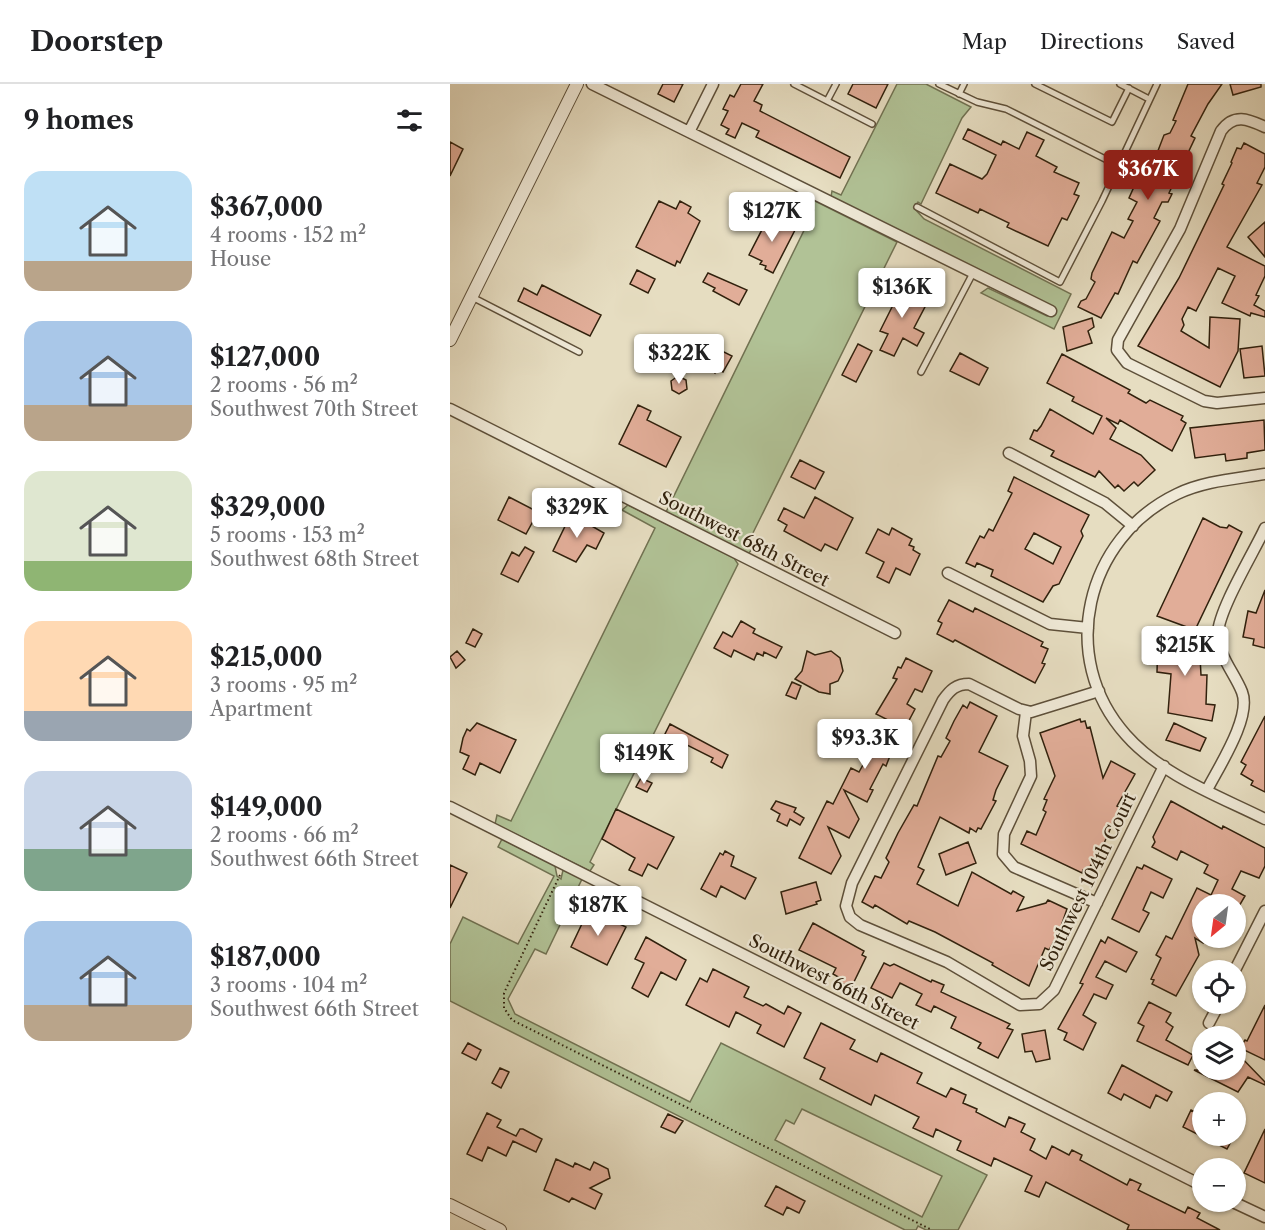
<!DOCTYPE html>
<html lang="en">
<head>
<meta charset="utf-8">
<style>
	body { margin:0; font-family:"Libre Caslon Text",serif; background:#f2f2f2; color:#202124; height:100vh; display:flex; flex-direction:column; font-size:22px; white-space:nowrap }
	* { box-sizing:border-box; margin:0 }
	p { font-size:20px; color:#757577 }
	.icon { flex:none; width:33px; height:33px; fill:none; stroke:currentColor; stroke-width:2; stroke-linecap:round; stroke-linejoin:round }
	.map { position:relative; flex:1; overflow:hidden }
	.sheet { display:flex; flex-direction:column; background:#fff; width:450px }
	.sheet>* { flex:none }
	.needle { width:39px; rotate:209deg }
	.controls { position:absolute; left:742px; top:810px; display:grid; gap:12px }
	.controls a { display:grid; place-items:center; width:54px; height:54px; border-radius:50%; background:#fff; box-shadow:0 2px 4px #0004; font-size:30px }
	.price { position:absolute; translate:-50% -51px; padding:0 14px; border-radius:6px; background:#fff; color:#222; font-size:20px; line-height:39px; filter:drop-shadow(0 2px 3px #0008) }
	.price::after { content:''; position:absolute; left:50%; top:36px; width:18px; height:14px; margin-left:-9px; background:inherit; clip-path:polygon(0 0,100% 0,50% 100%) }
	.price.selected { background:#8f2418; color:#fff }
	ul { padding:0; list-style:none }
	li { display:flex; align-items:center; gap:18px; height:150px; padding:0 24px }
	li span { display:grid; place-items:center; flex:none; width:168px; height:120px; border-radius:18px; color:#555 }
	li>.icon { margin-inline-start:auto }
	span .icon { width:72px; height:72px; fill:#fffc; stroke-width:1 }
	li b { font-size:26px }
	h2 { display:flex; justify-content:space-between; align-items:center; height:72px; padding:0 24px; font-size:26px }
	header { display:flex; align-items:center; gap:36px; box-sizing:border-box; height:84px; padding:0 30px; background:#fff; border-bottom:2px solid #e0e0e0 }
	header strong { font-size:28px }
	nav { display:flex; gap:33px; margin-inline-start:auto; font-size:21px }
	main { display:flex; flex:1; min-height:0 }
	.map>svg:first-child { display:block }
	.green { fill:#b1c296; stroke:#717252; stroke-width:1.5; fill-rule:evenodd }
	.building { fill:#e1ad98; stroke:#31210d; stroke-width:1.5; fill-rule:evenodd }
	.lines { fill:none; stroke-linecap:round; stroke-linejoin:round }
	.service-casing { stroke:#5e503a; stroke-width:8 }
	.minor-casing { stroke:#5e503a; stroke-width:13 }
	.tertiary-casing { stroke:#5e503a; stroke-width:14 }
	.path { stroke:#31210d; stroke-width:2; stroke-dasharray:1.5 3; stroke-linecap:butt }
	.service { stroke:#efe9d7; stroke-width:5 }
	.minor { stroke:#efe9d7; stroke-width:10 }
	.tertiary { stroke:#efe9d7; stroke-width:12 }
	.labels { text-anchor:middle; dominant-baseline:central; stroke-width:4.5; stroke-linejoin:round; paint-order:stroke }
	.street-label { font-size:18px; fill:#31210d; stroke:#efe9d7 }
</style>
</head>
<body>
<header>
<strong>Doorstep</strong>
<nav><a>Map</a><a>Directions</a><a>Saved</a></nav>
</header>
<main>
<section class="sheet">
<h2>9 homes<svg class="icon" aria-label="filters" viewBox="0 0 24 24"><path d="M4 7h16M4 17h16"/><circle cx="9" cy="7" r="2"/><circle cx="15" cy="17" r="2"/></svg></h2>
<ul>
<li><span style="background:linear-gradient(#bfe0f5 75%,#b9a48a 0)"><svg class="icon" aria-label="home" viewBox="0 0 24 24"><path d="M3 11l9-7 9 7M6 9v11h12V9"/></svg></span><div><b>$367,000</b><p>4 rooms · 152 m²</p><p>House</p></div></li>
<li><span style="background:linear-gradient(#a9c7e8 70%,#b9a48a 0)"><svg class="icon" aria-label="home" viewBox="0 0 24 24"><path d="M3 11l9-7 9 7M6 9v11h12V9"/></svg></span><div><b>$127,000</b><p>2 rooms · 56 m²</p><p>Southwest 70th Street</p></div></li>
<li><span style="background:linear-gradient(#dfe7d0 75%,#8fb573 0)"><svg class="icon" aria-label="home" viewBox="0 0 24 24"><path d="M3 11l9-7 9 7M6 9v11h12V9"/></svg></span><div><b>$329,000</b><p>5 rooms · 153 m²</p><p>Southwest 68th Street</p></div></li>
<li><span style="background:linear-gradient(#ffd9b3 75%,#9aa5b1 0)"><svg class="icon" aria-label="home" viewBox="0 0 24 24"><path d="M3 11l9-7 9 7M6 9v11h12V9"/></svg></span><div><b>$215,000</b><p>3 rooms · 95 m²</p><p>Apartment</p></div></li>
<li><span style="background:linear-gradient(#c9d6e8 65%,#7fa58c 0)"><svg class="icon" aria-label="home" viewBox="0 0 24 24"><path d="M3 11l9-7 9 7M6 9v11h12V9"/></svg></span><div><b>$149,000</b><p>2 rooms · 66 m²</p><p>Southwest 66th Street</p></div></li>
<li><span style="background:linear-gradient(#a9c7e8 70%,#b9a48a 0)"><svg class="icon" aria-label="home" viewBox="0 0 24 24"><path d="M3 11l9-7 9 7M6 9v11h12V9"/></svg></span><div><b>$187,000</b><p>3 rooms · 104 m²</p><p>Southwest 66th Street</p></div></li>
</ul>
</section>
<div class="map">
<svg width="815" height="1146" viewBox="0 0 815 1146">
	<rect width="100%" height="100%" fill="#e6ddc1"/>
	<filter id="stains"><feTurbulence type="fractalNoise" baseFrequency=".00333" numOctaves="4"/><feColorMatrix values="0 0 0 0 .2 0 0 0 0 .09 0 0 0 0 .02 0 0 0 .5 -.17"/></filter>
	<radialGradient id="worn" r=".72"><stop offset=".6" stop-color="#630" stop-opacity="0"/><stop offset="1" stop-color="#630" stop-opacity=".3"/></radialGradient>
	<path class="green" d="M447,0h29l45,23 -9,11 -41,86 -3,-2 -3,7 9,10 147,75 -17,35 -73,-36 7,-5 59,28 4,-1 -220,-118 1,-6 9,4z
		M361,115l86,43 -149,301 6,4 -6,7 -82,-42 148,-302 -7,-4z
		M178,421l106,53 4,6 -148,298 4,3 -4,6 -95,-47 2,-9 14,6 144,-293 -33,-18z
		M52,755l53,27 2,10 4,3 2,-9 19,9 -36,75 -11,-5 -27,50 7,15 175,88 31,-59 266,132 -29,55h-32l-8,-4 -2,4h-11l-455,-229v-57l13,-27 55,27 36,-68 -56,-29zM352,1025l140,67 -20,41 -147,-77 11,-20 8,4z"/>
	<path class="building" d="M213,0h20l-9,18 -16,-8z
		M291,0h22l-9,17 8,4 -2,6 90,46 -10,21 -84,-41 3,-6 -17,-8 -7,15 -9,-4 3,-5 -8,-4 7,-14 -5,-2 7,-14 4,2z
		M403,0h35l-12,24 -28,-14z
		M738,0h34l-14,20 -17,32 4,2 -26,55 3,1 -4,8h-6l-8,16 6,3 -7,13 -16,29 -4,-2 -15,33 -3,-1 -14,25 -23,-11 3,-6 5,-2 9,-17 -4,-3 1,-6 20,-41 12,6 9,-17 -5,-2 9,-17 -8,-4 9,-20 8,4 18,-47 6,-2 6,-12 -3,-1z
		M780,0h31v3l-28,8z
		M518,45l33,16 2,-4 16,8 8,-17 17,8 -8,16 21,11 -3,5 25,11 -5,11 5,2 -12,24 -5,-2 -14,28 -41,-19 2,-4 -29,-14 -2,4 -42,-20 14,-29 32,15 5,-5 9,-19 -33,-16z
		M0,58l13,7 -13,27z
		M794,59l21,11v13l-8,16 5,2 -35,62 38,19v10l-9,19 3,1 -5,9 11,6v6l-14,-4 -1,3 -28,-13 13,-27 -17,-8 -22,43 -8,-4 -6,12 2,6 -3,6 28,17 1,-31 30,2 -2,32 -18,36 -82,-41 41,-68 45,-93 -2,-1 10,-21 -1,-1 6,-14 4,1z
		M209,117l17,8 4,-8 11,6 -3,6 12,8 -20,42 -3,-2 -2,5 -39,-19z
		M319,132l26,14 -22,43 -8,-4 1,-3 -6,-2 2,-3 -13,-6z
		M815,138v35l-17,-20z
		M187,186l18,9 -7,14 -18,-9z
		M258,189l39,17 -8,15 -26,-14 2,-3 -12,-6z
		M456,200l10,6 -3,5 14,8 -13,25 10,5 -7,13 -14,-8 -9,18 -14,-6 8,-16 -8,-3 12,-24 -8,-5 8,-16 11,5z
		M92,201l59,30 -11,21 -72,-35 6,-13 13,7z
		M642,234l2,9 -6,4 4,12 -25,8 -4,-24z
		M258,260l24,12 -9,16 -6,-3 -2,4 -15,-13z
		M408,260l14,7 -16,31 -14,-7z
		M812,262l3,30 -21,2 -4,-29z
		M510,269l28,15 -9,17 -29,-14z
		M612,270l68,36 -2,3 18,10 4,-3 33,16 -2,4 5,3 -14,28 -52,-31 -2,4 -12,-6 10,10 -6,11 31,16 14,15 -17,16 -4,-4 -10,9 -6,-6 -3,3 -16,-17 -4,6 -44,-21 3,-5 -24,-12 4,-9 3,1 4,-5 9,-17 43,25 9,-18 -30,-15 2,-4 -27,-14z
		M228,292l8,4 1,9 -8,5 -7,-4 -1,-9z
		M188,321l13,6 -4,9 34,17 -15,30 -47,-23z
		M814,336l1,30 -18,3v5l-21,3 -1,-7 -30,4 -5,-30z
		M350,376l24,12 -9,17 -24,-12z
		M564,393l75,38 -8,16 2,5 -24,48 -6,2 -10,16 -52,-26 2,-6 -16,-7 -2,4 -9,-4 14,-27 4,2 5,-9 4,2 19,-38 -4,-2zM584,449l27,14 -8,17 -28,-15z
		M59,413l29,15 -12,22 -28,-14z
		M365,413l38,21 -16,32 -12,-6 -4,7 -37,-20 3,-6 -9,-5 6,-12 20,10z
		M121,430l33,19 -8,16 -9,-4 -11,17 -23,-11z
		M753,434l17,9 7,1 2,-3 13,7 -47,98 -38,-14z
		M442,444l20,11 -3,6 5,2 -1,3 7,4 -10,21 -14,-7 -7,15 -12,-6 7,-15 -18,-9 12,-24 11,6z
		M75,463l9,5 -16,30 -17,-8 11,-22 7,4z
		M815,506v58l-12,-3 1,-6 -11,-2 5,-26 8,2z
		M499,516l24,12 2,-4 68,34 -2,4 7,3 -6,14 3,1 -10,19 -80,-43 -2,2 -16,-8 5,-11 -4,-2z
		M291,537l14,8 -2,4 29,14 -6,11 -12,-6 -1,4 -6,-3 -3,7 -20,-10 -3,7 -17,-9 9,-16 9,5z
		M23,545l9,5 -7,13 -9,-4z
		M708,553l41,1 2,37h6l-1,29 9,1 -3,16 -44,-8 3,-39 -14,-2z
		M7,567l8,9 -9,8 -6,-11z
		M357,567l8,4 16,-4 9,7 3,13 -5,10 -8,3v10l-11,-2 -24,-13 7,-8z
		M456,574l26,13 -10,21 -7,-3 -8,15 8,5 -10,19h-4l-15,38 -3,-2 -13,25 3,1 -6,12 -23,-12 15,29 -10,19 -21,-11 13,29 -10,18 -32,-16 28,-57 6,3 18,-36 8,4 9,-16 -9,-5 9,-19 17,7 9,-16 -18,-9 21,-35 -4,-1 5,-11 3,1z
		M342,598l9,4 -5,13 -10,-4z
		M520,618l27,14 -18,36 29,14 -12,24 -3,10 3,1 -15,28 -3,-1 -2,4 -6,-4 -1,5 -29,-16 -22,50 6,3 -7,14 41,22 14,-34 39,22 2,-3 11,6 -7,14 29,-8 2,-3 19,9 -9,26 -9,15 -4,-2 -16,38 -37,-21 1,-2 -58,-31 -26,-11 -2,3 -32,-19 -2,3 -11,-6 13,-26 6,2 8,-16 -3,-4 12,-25 16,-28 3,1 21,-50 3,1 9,-16 -4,-3 8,-17 9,-16 4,3z
		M815,632v76l-14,-7 2,-4 -12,-7 5,-9 -5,-3z
		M630,635l1,3 4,-1 2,7 3,-1 13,51 8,-17 24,13 -18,32 3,1 -26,59 -3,-1 -4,7 -4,-2 -1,3 -61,-29 6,-13 9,4 10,-23 -3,-2 4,-10 -3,-1 11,-23 -15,-43z
		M27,639l39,17 -16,33 -20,-10 -5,12 -12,-6 6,-13 -9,-4 3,-14 4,-9 3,2z
		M724,639l32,15 -6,13 -34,-11z
		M220,640l58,31 -6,13 -11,-6 2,-4 -48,-24z
		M191,694l11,5 -5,9 -11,-5z
		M326,717l20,7 -2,4 10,6 -4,7 -10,-6 -3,7 -10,-5 3,-7 -9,-5z
		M721,717l51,28 1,-3 42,22v18l-6,12 -18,-7 -9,18 13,7 -7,12 -2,-4h-33v39l-8,-5 4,17 -23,41 -24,-12 2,-4 -3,-1 10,-21 -5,-3 10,-19 6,3 25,-51 14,7 7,-15 -14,-7 4,-8 -27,-14 -4,9 -25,-13 3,-5 -2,-5z
		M166,725l58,28 -17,32 -9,-5 -6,12 -13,-6 6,-12 -33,-19z
		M518,758l8,21 -30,12 -7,-21z
		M275,767l9,5 -3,10 25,12 -11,21 -24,-13 -5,11 -15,-8 19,-36 3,2z
		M0,781l17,8 -17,35z
		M694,781l28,14 -9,19 -12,-6 -8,18 6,3 -10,19 -27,-13 25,-52 5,2z
		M366,798l5,18 -5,2 1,2 -31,10 -5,-22z
		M139,825l37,18 -19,38 -36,-18z
		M363,839l51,28 -2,4 4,2 -15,31 -13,-7 2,-3 -7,-4 3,-6 -37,-18z
		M196,853l40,23 -10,20 -15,-8 -13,25 -16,-9 12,-25 -9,-4z
		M658,853l29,15 -11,20 -21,-11 -9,16 17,8 -7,14 -12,-5 -11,21 13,8 -13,27 -19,-10 3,-7 -9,-4 25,-45 -3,-1 21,-43 4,3z
		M434,879l6,3 4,-2 37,18 1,-2 12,5 -3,7 69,32 -3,4 6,2 -15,28 -20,-10 3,-5 -30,-15 5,-11 -22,-11 -3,6 -15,-7 6,-11 -22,-11 -8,15 -21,-10z
		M263,885l36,18 -5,10 19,9 3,-2 18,10 4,-8 13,7 -17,34 -27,-14 4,-8 -25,-13 -7,15 -43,-22 14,-27 7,4z
		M699,918l22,11 -5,9 7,5 -7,13 27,15 -5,10 -51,-24 7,-15 -6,-3z
		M815,921v55l-25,-12 5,-8 2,1z
		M371,939l34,17 -5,9 27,13 4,-9 41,20 -5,10 29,14 5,-9 15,7 -3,8 14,6 -1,3 29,15 4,-10 16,7 -4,8 14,7 -5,11 16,9 6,-13 17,9 3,-5 10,5 -2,5 47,25 3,-6 11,5 -3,6 47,23 3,-6 12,6 -3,5 23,12h-93l2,-5 -83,-43 -7,15 -14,-6 7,-15 -38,-18 -3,8 -34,-16 4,-9 -25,-12 -3,8 -20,-9 6,-11 -44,-22 -4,10 -51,-26 5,-11 -21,-10z
		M595,946l5,29 -14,3 -4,-11 -7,1 -3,-18z
		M18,959l13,7 -5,10 -14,-7z
		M786,968l29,30v3l-17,-8 -10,15 -44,-22h42z
		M672,981l50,27 -5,9 -11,-6 -6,13 -26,-14 -3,6 -13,-7z
		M50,984l9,4 -8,16 -9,-5z
		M741,1026l12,6v20h31l-7,13 -44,-22z
		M37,1029l14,7 -4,7 19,9 4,-7h3l19,10 -6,13 -23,-11 -7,15 -18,-9 -6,14 -15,-7z
		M218,1030l15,7 -8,12 -14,-6z
		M815,1045v54l-21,-10z
		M106,1075l17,8 2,-4 15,7 4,-8 14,7 2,9 -20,10 12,6 -7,15 -23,-11 -3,4 -25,-12z
		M326,1102l29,15 -6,12 -12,-6 -4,8 -18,-9z"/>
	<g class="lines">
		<g class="service-casing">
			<path id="service" d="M344,0l78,40
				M489,0l38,18 29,7 113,57
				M585,0l77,38 17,-34
				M670,0l29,15
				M509,10l5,-10
				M377,17l9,-17
				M467,123l143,75 42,-81 55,-117
				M22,213l107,55
				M471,288l52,-99"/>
		</g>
		<g class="minor-casing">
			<path id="minor" d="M142,0l459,227
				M815,43c-17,-8 -31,-14 -44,4l-41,98 -62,111 -1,10 10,13 77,38 13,2 48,-5
				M239,48l24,-48
				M0,325l445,224
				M559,369l96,50 28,23
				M815,390c-30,5 -61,7 -88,20 -92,44 -120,164 -51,241 35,40 93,61 139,84
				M498,489l102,51 38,4
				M649,607l-68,21 -12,-3 -50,-25c-13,0 -19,6 -26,16l-91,183 -6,23 4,11 10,8 87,37 73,43 19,-1 15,-14 110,-224
				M576,628l-3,24 7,25 1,15 -27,58 -1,20 11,13 83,36
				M757,706c11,-22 45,-73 35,-98 -8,-20 -24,-36 -24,-59 1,-24 36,-81 47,-105
				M0,723l753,379
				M785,886l30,-59
				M759,939l10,-19
				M783,1118l32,15"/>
		</g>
		<g class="tertiary-casing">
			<path id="tertiary" d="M0,256l127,-256
				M0,1121l50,25"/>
		</g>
		<path class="path" d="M110,791l-56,118v15l8,12 420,210"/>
		<use href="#service" class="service"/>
		<use href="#minor" class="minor"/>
		<use href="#tertiary" class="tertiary"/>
	</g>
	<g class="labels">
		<g class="street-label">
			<text transform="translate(294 455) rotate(27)">Southwest 68th Street</text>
			<text transform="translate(638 798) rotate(-64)">Southwest 104th Court</text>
			<text transform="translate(384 898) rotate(27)">Southwest 66th Street</text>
		</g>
	</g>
	<rect width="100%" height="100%" filter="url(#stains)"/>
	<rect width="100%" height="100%" fill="url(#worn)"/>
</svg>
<div class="controls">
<a><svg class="needle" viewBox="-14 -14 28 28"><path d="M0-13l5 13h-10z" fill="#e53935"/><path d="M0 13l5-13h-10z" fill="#757577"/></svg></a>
<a><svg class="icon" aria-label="locate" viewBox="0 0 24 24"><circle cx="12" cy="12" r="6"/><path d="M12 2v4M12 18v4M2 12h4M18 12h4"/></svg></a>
<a><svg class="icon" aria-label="layers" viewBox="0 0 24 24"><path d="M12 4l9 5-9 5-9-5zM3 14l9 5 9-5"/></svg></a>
<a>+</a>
<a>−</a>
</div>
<b class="price selected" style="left:698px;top:117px">$367K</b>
<b class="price" style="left:322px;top:159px">$127K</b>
<b class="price" style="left:452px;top:235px">$136K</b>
<b class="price" style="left:229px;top:301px">$322K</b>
<b class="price" style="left:127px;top:455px">$329K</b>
<b class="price" style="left:735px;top:593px">$215K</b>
<b class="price" style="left:415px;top:686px">$93.3K</b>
<b class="price" style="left:194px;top:701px">$149K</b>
<b class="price" style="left:148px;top:853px">$187K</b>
</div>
</main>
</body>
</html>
